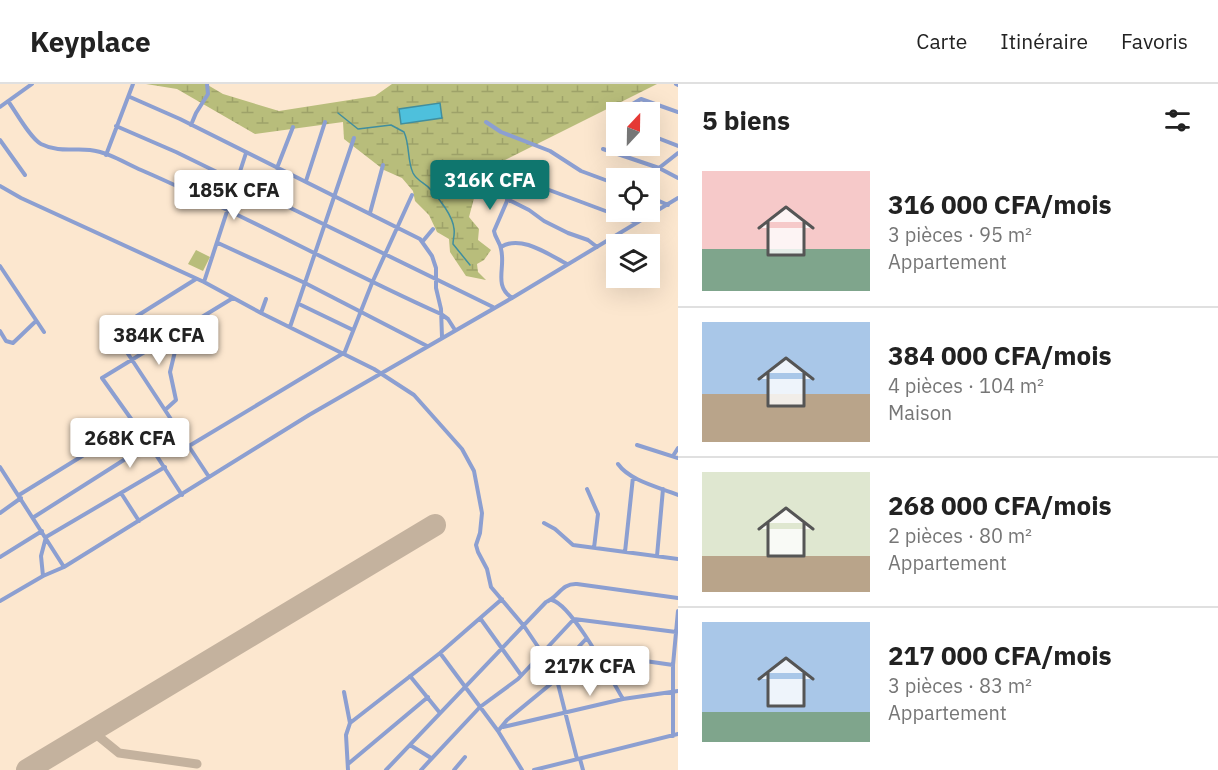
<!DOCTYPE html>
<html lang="fr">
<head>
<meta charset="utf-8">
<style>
	body { margin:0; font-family:"IBM Plex Sans",sans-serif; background:#f6f6f6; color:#222; height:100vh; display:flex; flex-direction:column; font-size:22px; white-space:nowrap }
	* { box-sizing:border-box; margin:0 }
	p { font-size:20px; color:#767676 }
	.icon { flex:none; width:33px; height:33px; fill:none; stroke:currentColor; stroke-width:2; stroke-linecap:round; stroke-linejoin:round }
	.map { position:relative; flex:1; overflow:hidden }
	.panel { display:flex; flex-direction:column; background:#fff; width:540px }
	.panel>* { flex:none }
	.needle { width:39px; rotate:22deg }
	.tools { position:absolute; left:606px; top:18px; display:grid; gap:12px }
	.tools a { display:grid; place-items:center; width:54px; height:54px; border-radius:0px; background:#fff; box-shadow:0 6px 24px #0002; font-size:30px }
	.price { position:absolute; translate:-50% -51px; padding:0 14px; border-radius:6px; background:#fff; color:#222; font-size:20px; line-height:39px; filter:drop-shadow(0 2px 3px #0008) }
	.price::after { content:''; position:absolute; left:50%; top:36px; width:18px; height:14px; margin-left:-9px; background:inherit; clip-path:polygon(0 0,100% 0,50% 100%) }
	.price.active { background:#0f766e; color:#fff }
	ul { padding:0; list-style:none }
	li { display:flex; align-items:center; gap:18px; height:150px; padding:0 24px }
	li+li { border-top:2px solid #e0e0e0 }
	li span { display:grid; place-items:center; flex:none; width:168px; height:120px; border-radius:0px; color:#555 }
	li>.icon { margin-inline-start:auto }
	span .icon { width:72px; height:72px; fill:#fffc; stroke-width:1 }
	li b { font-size:26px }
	h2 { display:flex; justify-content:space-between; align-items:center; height:72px; padding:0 24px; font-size:26px }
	header { display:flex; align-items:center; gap:36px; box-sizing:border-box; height:84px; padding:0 30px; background:#fff; border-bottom:2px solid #e0e0e0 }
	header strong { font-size:28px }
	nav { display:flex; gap:33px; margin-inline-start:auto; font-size:21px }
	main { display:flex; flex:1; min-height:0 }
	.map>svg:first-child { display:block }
	.wetland { fill:url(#wetland-marsh) }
	.garden { fill:#b8bd7b }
	.water { fill:#4ec0dc; stroke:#408e9e; stroke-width:1.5 }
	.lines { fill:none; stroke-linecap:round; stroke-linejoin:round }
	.stream { stroke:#408e9e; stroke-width:1.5 }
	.taxiway { stroke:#c4b29e; stroke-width:9 }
	.runway { stroke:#c4b29e; stroke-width:22 }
	.minor { stroke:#8c9fd1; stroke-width:4 }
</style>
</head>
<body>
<header>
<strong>Keyplace</strong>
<nav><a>Carte</a><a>Itinéraire</a><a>Favoris</a></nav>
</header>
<main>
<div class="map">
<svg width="678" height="686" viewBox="0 0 678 686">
	<defs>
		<pattern id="wetland-marsh" width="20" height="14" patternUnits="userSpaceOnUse" patternTransform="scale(1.5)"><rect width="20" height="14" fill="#b8bd7b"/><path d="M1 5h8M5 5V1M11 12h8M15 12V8" fill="none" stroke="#9ea269"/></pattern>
	</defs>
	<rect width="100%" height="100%" fill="#fce7cf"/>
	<path class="wetland" d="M146,0h60l17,10 56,17 96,-15 17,-12h265l-176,88 -12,45 10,12 -1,11 13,10 -7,10 -7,4 1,8 8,8 -20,-4 -16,-24 -1,-13 -12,-7 -8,-17 -14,-14 -2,-10 -11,-13 -18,-8 -40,-31 -1,-17 -88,12 -78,-45z"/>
	<path class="garden" d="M196,166l14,7 -7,14 -15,-7z"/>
	<path class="water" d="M440,19l2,15 -41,6 -2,-15z"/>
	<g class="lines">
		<path class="stream" d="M338,29l20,16 33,-4 13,7c6,13 3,28 9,41 4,8 12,10 17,16 9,9 23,27 24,40 1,5 -1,10 -1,15l17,21"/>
		<path class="taxiway" d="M92,647l27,22 78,11"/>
		<path class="runway" d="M27,686l408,-245"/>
		<path class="minor" d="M676,0l2,1
			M130,13l50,22 240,120 12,17 4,12v20l5,21 1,28
			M8,17c8,11 22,37 33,43 18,9 32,4 49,6 18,2 35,13 51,20 102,44 199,99 300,144l7,5 7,11
			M0,23l32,-23
			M619,28l22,-13 37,13
			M616,32v4
			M486,38l15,10 49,19 31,20 35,13
			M191,41l5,-12 12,-19 -1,-10
			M116,42l60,26 317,155
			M650,51l28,11
			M0,56l25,35
			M603,65l56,19 19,10
			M106,71l27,-71
			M277,84l16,-41
			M491,84l26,10
			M659,84l19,-15
			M306,97l19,-59
			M0,102l21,12 183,84 57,31 113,56 40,26 48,54 12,22 8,42 -2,20 -4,12 2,7 9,17 4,18 33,39 31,46 22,87
			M650,113l18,8
			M507,115l22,11 15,11 24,12 20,7 9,7
			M370,129l13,-48
			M423,157l10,-12
			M218,159l87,40 122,63
			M501,163c20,-13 48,8 66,17
			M0,182l44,66
			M196,195l-83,52 96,146
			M204,198l42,-129
			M512,214c-19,-13 -6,-30 -11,-49 -1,-7 -6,-11 -7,-18l23,-53 118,44
			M299,220l54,26
			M261,229l5,-14
			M290,243l64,-189
			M0,247l6,10 7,2 23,-22
			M344,270l28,-71 40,-88
			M165,326l11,-10 -6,-28 10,-41
			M637,361l41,13
			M189,362l153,-92
			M673,372l5,-8
			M618,380c12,17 41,23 60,31
			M0,383l64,100
			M587,405l11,25 -4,34
			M121,409l18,28
			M19,411l115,-71
			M182,411l-33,-51 -47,-66 131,-80
			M0,429l21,-15
			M34,433l115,-73
			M544,439l11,6 18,16 105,14
			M625,468l8,-75
			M657,472l6,-67
			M0,473l42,-26
			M43,492l-2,-20 5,-19 119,-70
			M552,516c21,6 59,79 71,99
			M0,517l43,-25 21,-9 245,-152 203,-117 166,-100
			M480,534l41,57
			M440,569l58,78 24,39
			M596,570l77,11
			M555,588l31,-33
			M410,592l30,37
			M344,608l6,31 -4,12 2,35
			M350,639l90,-70 62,-54
			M503,643l120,-28 55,-8
			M498,647l9,-11 51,-42 46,-11 18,-10
			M673,652v-71l5,-54
			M410,661l21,13
			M580,675l3,11
			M348,680l80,-67
			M386,686l160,-168c13,-5 15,-19 31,-18l101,14
			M421,686l59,-63 38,-28 56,-60 102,13
			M454,686l11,-13
			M534,686l144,-36"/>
	</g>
</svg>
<div class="tools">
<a><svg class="needle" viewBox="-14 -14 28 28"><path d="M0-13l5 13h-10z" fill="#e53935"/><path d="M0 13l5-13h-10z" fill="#767676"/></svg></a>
<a><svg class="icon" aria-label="locate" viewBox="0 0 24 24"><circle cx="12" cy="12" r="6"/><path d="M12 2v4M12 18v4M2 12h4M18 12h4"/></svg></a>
<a><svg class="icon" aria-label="layers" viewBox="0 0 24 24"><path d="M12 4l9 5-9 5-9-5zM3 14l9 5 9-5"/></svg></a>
</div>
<b class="price active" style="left:490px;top:127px">316K CFA</b>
<b class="price" style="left:234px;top:137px">185K CFA</b>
<b class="price" style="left:159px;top:282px">384K CFA</b>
<b class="price" style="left:130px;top:385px">268K CFA</b>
<b class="price" style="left:590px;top:613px">217K CFA</b>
</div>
<section class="panel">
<h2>5 biens<svg class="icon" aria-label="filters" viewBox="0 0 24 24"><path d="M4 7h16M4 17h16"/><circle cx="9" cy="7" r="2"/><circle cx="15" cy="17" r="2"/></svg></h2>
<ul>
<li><span style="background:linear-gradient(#f6c9c9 65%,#7fa58c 0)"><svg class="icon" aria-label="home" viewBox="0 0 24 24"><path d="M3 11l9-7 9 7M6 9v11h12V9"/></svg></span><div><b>316 000 CFA/mois</b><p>3 pièces · 95 m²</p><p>Appartement</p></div></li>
<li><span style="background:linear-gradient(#a9c7e8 60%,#b9a48a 0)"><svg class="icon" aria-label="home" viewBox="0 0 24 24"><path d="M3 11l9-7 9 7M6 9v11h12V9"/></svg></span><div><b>384 000 CFA/mois</b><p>4 pièces · 104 m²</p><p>Maison</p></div></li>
<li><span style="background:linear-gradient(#dfe7d0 70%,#b9a48a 0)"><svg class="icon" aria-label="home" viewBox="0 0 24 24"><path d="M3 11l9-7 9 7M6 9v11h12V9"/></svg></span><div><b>268 000 CFA/mois</b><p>2 pièces · 80 m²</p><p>Appartement</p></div></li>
<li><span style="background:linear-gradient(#a9c7e8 75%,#7fa58c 0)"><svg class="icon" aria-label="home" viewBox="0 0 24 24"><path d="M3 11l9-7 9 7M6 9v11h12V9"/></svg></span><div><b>217 000 CFA/mois</b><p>3 pièces · 83 m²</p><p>Appartement</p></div></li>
</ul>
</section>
</main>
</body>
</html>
